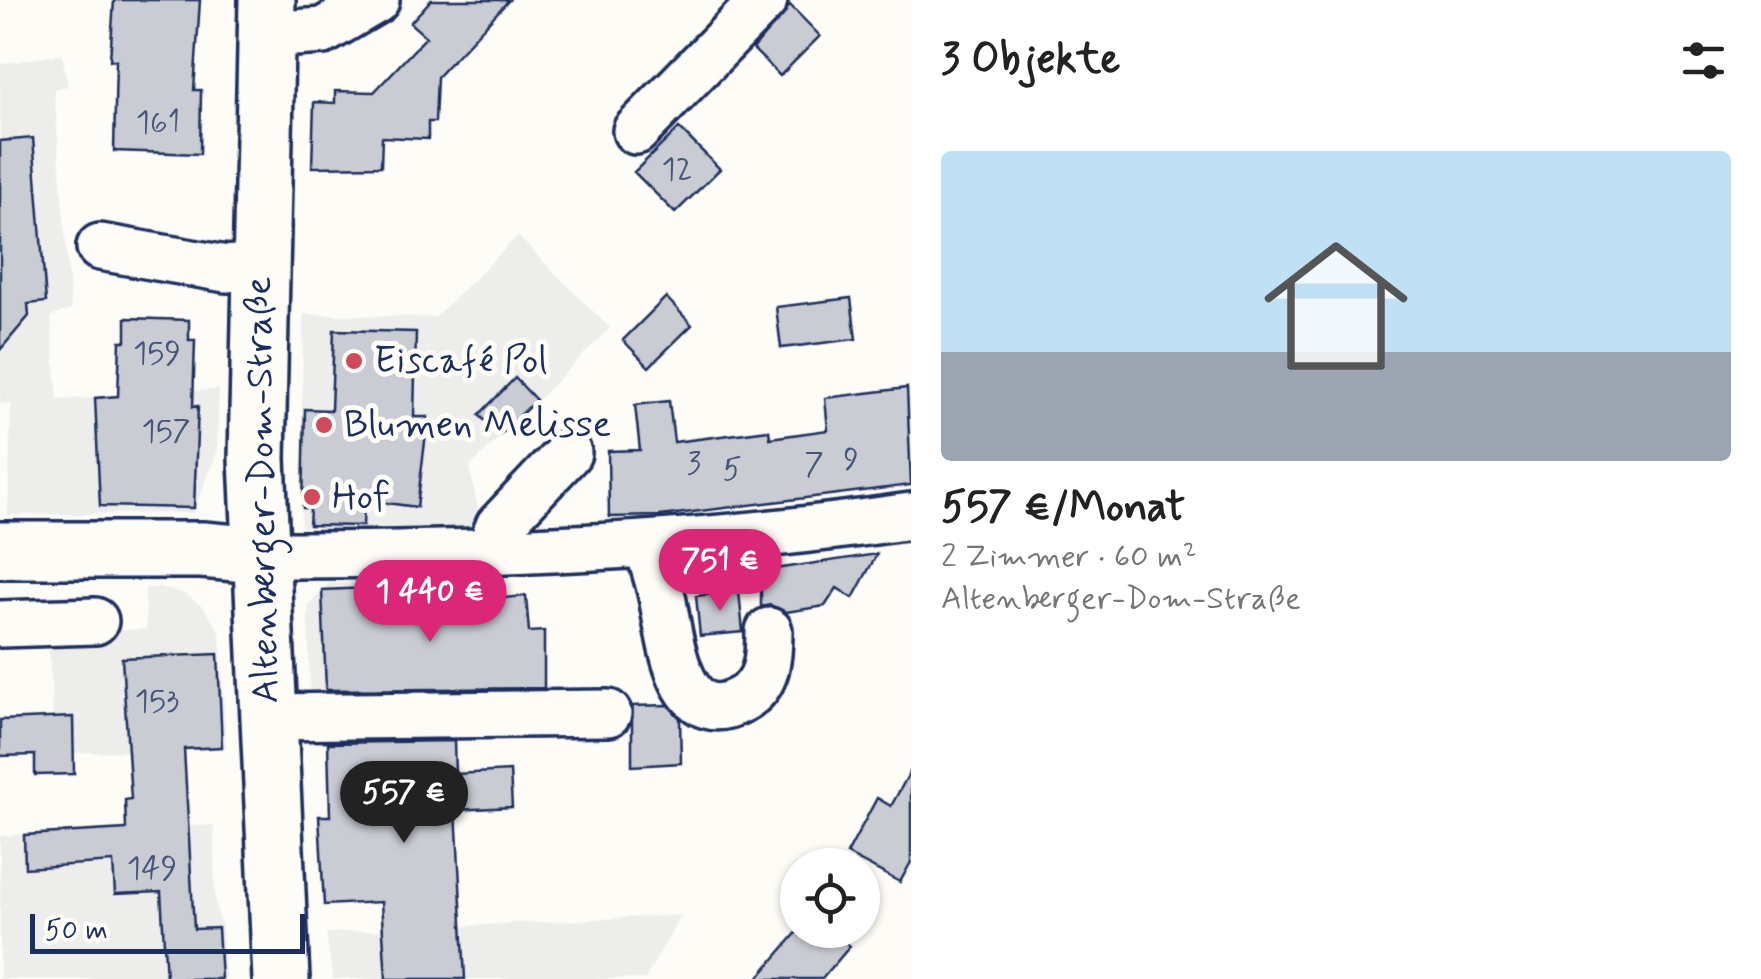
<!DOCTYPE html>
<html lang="de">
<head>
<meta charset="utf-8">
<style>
	body { margin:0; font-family:Mynerve,sans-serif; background:#f6f6f6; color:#222; height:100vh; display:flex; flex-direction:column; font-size:38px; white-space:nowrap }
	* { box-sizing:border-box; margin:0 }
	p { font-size:32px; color:#767676 }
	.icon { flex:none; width:55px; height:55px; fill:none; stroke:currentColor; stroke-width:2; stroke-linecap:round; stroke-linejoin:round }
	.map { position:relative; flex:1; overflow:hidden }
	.panel { display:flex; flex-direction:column; background:#fff; width:850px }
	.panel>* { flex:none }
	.tools { position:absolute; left:780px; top:848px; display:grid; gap:20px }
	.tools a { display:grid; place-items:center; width:100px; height:100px; border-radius:50%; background:#fff; box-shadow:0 2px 8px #0004; font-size:50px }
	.scale { position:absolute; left:30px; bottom:25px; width:275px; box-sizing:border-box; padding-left:10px; border:5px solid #1b2f5e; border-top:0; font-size:28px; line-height:35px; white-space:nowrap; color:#1b2f5e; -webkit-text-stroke:8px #fdfcf7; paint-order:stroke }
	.price { position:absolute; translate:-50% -85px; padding:0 22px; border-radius:35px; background:#db2777; color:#fff; font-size:32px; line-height:65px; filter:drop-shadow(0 2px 5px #0008) }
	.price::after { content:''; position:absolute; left:50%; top:60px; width:30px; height:22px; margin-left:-15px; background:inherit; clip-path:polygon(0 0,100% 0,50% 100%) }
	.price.current { background:#222; color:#fff }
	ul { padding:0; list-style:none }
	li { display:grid; align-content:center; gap:20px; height:530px; padding:0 30px }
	li span { display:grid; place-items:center; height:310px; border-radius:10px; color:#555 }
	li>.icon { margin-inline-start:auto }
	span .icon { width:180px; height:180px; fill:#fffc; stroke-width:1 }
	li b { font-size:42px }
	h2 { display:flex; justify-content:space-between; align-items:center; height:120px; padding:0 30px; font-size:42px }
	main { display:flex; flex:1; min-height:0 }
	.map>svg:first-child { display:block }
	.built { fill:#edeeec }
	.building { fill:#c9ccd3; stroke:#1b2f5e; stroke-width:2.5 }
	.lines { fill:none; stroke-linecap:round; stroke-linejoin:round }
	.minor-casing { stroke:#1b2f5e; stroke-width:52 }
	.major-casing { stroke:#1b2f5e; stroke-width:62 }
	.minor { stroke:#fdfcf7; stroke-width:45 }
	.major { stroke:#fdfcf7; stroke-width:55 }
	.poi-dot { fill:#d1495b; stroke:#fdfcf7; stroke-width:4 }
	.labels { text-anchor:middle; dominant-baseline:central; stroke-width:10; stroke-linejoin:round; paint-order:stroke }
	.number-label { font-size:32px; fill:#46567b }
	.poi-label { font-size:38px; fill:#1b2f5e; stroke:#fdfcf7; text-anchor:start }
	.street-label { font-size:38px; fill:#1b2f5e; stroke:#fdfcf7 }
</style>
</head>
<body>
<main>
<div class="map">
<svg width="911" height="979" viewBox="0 0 911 979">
	<rect width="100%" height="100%" fill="#fdfcf7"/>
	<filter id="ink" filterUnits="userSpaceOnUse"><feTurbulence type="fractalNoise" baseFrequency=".01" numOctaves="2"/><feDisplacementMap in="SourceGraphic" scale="20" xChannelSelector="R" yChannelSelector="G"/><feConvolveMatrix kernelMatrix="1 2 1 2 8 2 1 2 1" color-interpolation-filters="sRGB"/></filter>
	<g filter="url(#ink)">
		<path class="built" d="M62,54l6,32 -14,3 17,221 -20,6 7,84 161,-11 -2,64 -24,60 -185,2 3,-111h-11v-340z
			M518,236l92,92 -140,139 11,59 -153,6v-5h-27l2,-213 132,3z
			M410,581l4,125 -104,2 -2,-102 21,-23z
			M161,587l25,7 18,14 16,24 6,115 -171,7 -6,-107 16,-1v-14l81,-3 -1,-41z
			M214,825l1,79 7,24 3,51h-225v-143z
			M681,915l-36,64h-312l-7,-46z"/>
		<path class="building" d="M114,0h86l-6,90h7l-1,64 -86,-3 2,-91h-6z
			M431,0h78l-72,77 -2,45h-7v17l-46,-2 -1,29 -69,1 2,-65 21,1v-12l39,1 52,-55 -16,-14z
			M790,5l30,31 -40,40 -27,-27z
			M679,128l41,41 -45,44 -41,-41z
			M33,138l13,164 -18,2 1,12 -29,34v-209z
			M666,297l26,28 -43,42 -26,-27z
			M851,298l5,41 -75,9 -5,-41z
			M126,318l63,2v20h6l-2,67 5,-1 -4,102 -94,-2 -5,-108 23,-2 2,-55h6z
			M334,330l82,2 -2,85h14l-11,90 -53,-7 -1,26 -54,-1 1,-17h-7l2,-99 26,1z
			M515,378l21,22 -36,35 -21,-20z
			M907,388l4,97 -251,31 -51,1 -1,-66 32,-1 -5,-45 34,-4 5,41 95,-12 1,8 58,-8 -3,-32z
			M877,554l-24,44 -16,-10 -12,18 -39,6 -16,-7 -9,2v-36z
			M369,588l1,21 156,-13 3,36 15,-1v57l-218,2 -4,-100z
			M739,591l4,41 -43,4 -4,-40z
			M218,654l4,93 -38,2 10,180 24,-1 3,51h-55l-5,-87 -46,2 -2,-32 -88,6 -1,-33 102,-6 -1,-29 6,-1 -9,-141z
			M668,705l12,13 1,45 -49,3v-60z
			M73,717l1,57 -39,1v-20l-35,1v-36z
			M454,741l1,33 55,-3 2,36 -56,3 9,169h-79l-5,-77 -57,3 -5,-89h11l-2,-73z
			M911,770v92l-11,20 -53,-28 30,-56 14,8z
			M799,930h33l18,16 -28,33h-65z"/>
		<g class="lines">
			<g class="minor-casing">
				<path id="minor" d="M266,35l57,-4 53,-31
					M636,131l128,-131
					M100,247l126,22 32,-3
					M648,546c5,20 13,40 16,61 7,38 17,126 78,92 26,-14 27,-42 27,-68
					M488,553l11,-27 69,-73
					M259,555c221,0 432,-7 652,-39
					M0,624l95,-3
					M267,717l341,-4"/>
			</g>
			<g class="major-casing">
				<path id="major" d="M267,0l-10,459 24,520
					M0,550h202l57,5"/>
			</g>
			<use href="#minor" class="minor"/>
			<use href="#major" class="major"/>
		</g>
	</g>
	<g class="poi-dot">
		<circle cx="354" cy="361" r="10"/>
		<circle cx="324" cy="425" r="10"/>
		<circle cx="312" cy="497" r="10"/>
	</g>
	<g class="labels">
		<g class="number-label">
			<text x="158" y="123">161</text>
			<text x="677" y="170">12</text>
			<text x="157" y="354">159</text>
			<text x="166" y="432">157</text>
			<text x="851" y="460">9</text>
			<text x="694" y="464">3</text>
			<text x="814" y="465">7</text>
			<text x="732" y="470">5</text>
			<text x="157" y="702">153</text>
			<text x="152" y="869">149</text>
		</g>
		<g class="poi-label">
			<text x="374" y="361">Eiscafé Pol</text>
			<text x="344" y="425">Blumen Melisse</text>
			<text x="332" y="497">Hof</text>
		</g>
		<g class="street-label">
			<text transform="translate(263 490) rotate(-91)">Altenberger-Dom-Straße</text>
		</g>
	</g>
</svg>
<div class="tools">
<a><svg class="icon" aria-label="locate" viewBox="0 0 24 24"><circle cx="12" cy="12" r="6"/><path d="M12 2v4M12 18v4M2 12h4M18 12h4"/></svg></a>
</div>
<div class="scale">50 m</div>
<b class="price" style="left:720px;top:614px">751 €</b>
<b class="price" style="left:430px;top:645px">1 440 €</b>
<b class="price current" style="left:404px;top:846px">557 €</b>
</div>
<section class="panel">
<h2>3 Objekte<svg class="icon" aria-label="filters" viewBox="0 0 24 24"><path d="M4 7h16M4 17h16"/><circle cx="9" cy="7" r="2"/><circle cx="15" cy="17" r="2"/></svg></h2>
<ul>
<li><span style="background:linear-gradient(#bfe0f5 65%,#9aa5b1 0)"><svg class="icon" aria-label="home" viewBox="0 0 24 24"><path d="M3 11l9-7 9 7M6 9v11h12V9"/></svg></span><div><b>557 €/Monat</b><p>2 Zimmer · 60 m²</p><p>Altenberger-Dom-Straße</p></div></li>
</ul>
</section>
</main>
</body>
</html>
